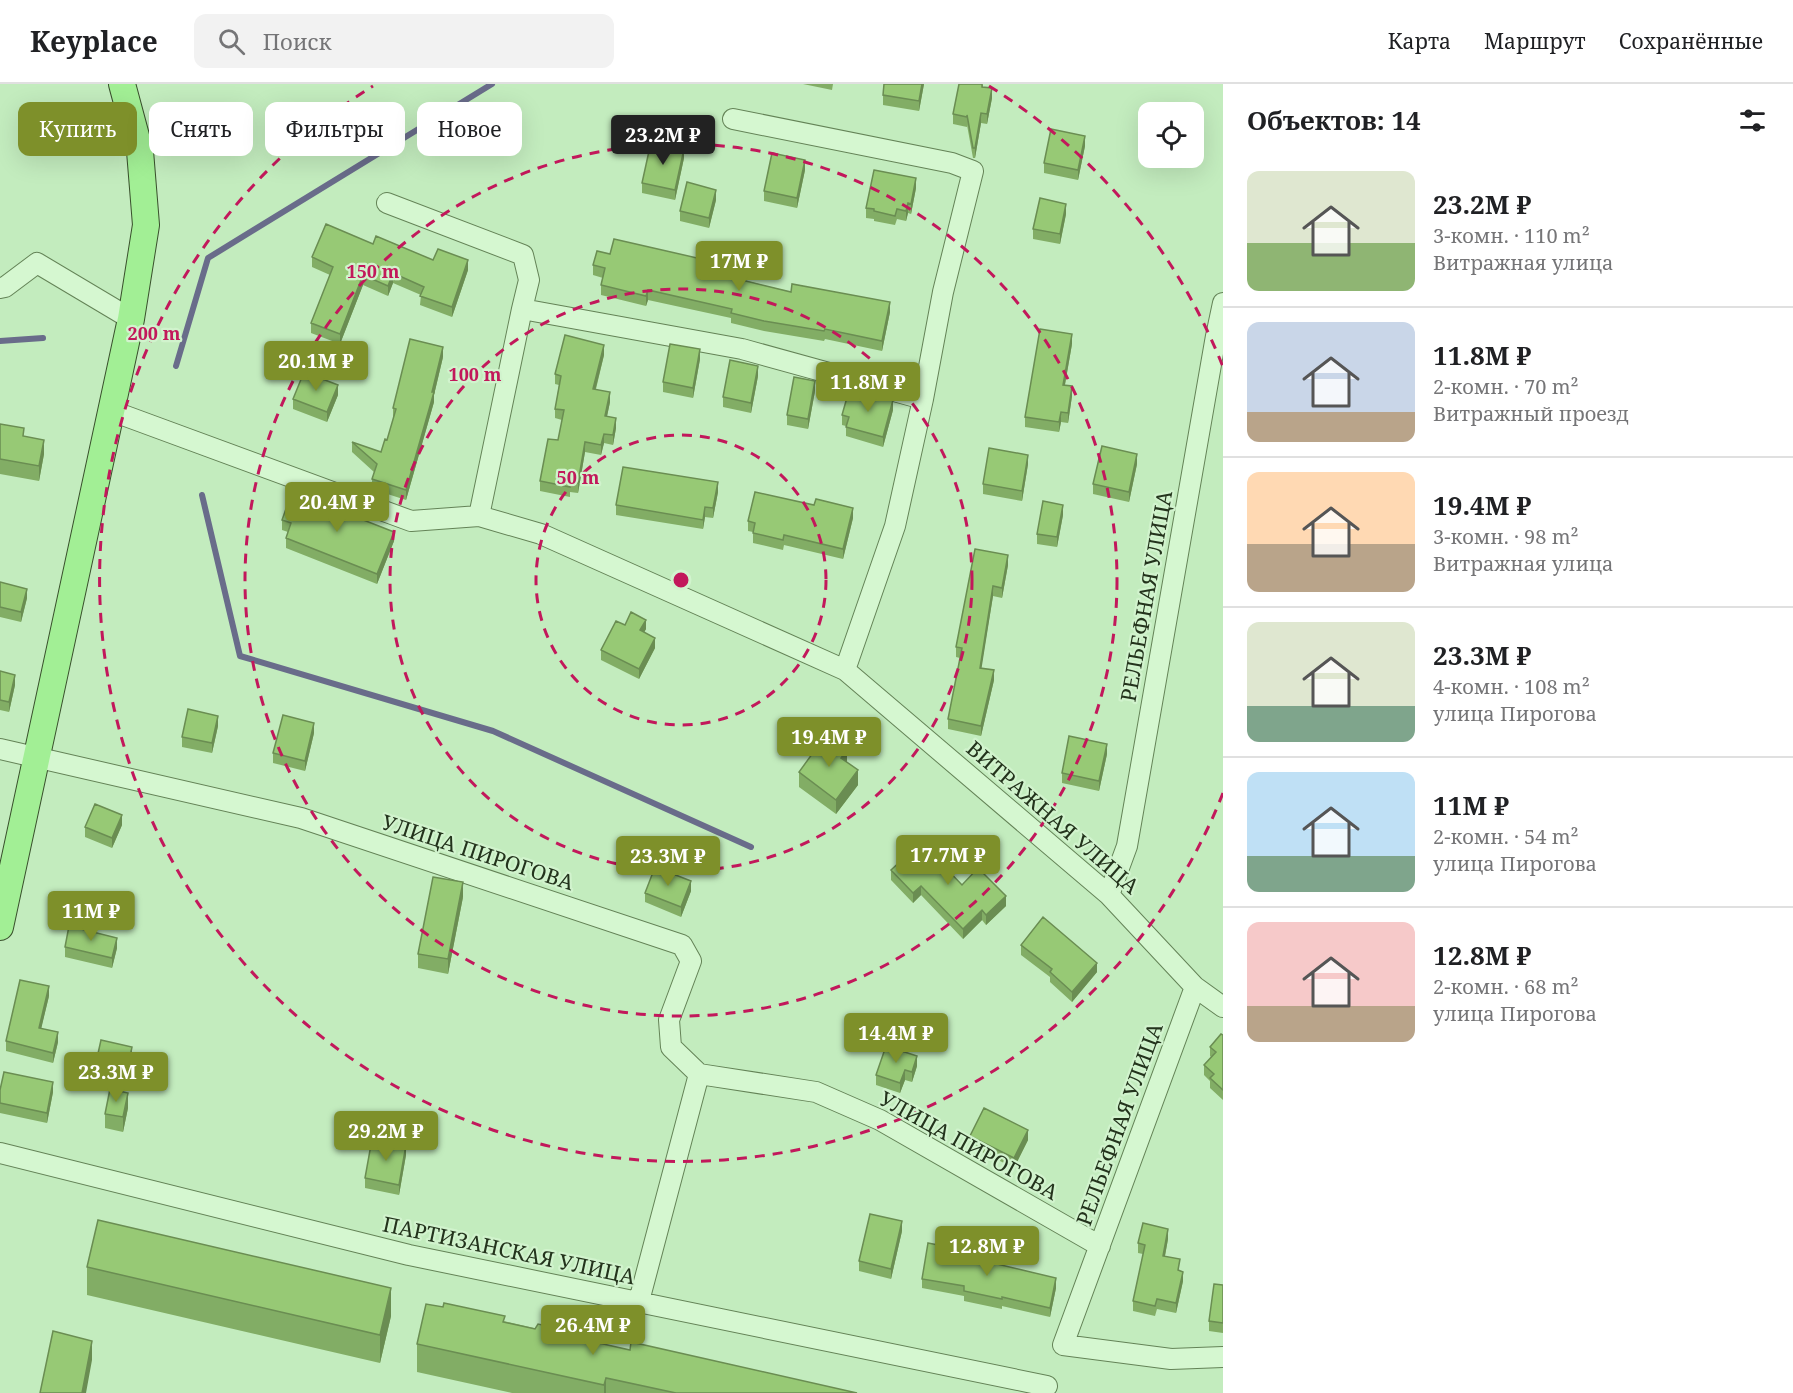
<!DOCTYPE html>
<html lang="ru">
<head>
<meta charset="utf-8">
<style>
	body { margin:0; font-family:"Noto Serif",serif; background:#f2f2f2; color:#202124; height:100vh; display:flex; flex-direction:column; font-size:22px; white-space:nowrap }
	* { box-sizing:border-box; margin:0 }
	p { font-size:20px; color:#757577 }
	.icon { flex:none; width:33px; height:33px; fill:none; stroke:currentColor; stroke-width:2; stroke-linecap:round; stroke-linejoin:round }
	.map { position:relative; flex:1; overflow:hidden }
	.drawer { display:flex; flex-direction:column; background:#fff; width:570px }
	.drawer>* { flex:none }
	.top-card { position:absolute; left:18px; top:18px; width:570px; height:54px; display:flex; gap:12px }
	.tools { position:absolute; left:1138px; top:18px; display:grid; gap:12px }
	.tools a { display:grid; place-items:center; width:66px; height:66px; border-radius:12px; background:#fff; box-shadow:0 6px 24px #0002; font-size:30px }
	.price { position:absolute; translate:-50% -51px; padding:0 14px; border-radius:6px; background:#7e902a; color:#fff; font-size:20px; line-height:39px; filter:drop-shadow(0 2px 3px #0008) }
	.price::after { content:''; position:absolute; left:50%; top:36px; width:18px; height:14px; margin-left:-9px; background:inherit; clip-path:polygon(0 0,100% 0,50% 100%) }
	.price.selected { background:#222; color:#fff }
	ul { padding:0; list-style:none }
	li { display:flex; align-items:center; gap:18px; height:150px; padding:0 24px }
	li+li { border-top:2px solid #e0e0e0 }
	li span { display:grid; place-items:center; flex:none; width:168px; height:120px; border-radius:12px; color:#555 }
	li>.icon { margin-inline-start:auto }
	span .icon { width:72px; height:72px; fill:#fffc; stroke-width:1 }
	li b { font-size:26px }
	h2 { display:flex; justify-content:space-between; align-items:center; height:72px; padding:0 24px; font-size:26px }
	.pill { padding:0 21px; border-radius:12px; background:#fff; box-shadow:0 6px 24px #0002; font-size:21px; line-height:54px }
	.pill.selected { background:#7e902a; color:#fff }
	header { display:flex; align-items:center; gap:36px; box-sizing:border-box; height:84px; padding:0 30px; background:#fff; border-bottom:2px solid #e0e0e0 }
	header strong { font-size:28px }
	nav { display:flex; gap:33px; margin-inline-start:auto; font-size:21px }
	.search { width:420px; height:54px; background:#f2f2f2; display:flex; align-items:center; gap:15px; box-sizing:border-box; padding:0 21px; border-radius:12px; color:#757577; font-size:22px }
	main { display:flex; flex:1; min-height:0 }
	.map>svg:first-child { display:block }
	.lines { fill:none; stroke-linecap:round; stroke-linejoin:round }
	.stream { stroke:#696c8a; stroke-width:6 }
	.minor-casing { stroke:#648357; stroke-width:22 }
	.major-casing { stroke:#39502c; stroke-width:28 }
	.minor { stroke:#d5f7d0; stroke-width:20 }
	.major { stroke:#a2ef95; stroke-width:26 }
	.wall { fill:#82ad65 }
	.shaded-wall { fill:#6a8d52 }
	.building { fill:#97c975; stroke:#6a8d52; stroke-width:1.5 }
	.ring { fill:none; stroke:#c2185b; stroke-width:3; stroke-dasharray:10 8 }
	.labels { text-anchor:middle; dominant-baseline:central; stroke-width:4.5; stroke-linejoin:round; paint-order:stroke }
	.street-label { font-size:21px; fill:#23331c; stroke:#d1f3cd }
	.centre { fill:#c2185b; stroke:#d1f3cd; stroke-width:3 }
	.ring-label { font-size:18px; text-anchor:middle; font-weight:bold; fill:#c2185b; stroke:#d1f3cd; stroke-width:4.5; stroke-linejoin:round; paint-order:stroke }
</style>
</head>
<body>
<header>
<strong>Keyplace</strong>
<div class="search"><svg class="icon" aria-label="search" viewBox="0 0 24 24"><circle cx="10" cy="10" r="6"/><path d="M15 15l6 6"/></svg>Поиск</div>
<nav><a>Карта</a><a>Маршрут</a><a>Сохранённые</a></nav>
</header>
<main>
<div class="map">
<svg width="1223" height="1309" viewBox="0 0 1223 1309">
	<rect width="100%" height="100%" fill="#c3ecbe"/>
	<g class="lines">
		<path class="stream" d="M0,257l43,-3
			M176,282l32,-108 284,-174
			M202,411l38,161 253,75 258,116"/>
		<g class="minor-casing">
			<path id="minor" d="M733,35l219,44 21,8 -30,121 -20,107 -28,127 -50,144
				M387,119l136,52 6,25 -7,29 -43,207
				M0,204l5,-1 32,-24 94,56
				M522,225l220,40 181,50
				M112,327l299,110 68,-5 62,18 304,136 264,225 86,92 28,20
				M0,665l301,69 381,127 9,16 -22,59 2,27 28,27 117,18 64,28 220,126
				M1109,811l18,-49 89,-510 7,-33
				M1195,903l-132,358 108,14 52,-2
				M0,1069l409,102 638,131
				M639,1217l60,-227"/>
		</g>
		<g class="major-casing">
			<path id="major" d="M0,843l131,-608 15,-94 -6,-74 -18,-67"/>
		</g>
		<use href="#minor" class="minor"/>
		<use href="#major" class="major"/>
	</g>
	<path class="wall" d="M803,0h30l-1,6z
		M884,0h40l-5,27 -36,-6v-10z
		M983,0v3l9,11 -5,26 -6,-1 -6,35h-2l-6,-33v2l-14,-3v-10z
		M1085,62l-7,34 -34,-7v-10z
		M684,74l-9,42 -33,-7v-10z
		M805,86l-8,38 -33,-7v-10z
		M916,104l-5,26 -3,-1 -2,8 -9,-2 -2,6 -21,-4v-2l-8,-1v-10z
		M716,116l-7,28 -29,-7v-10z
		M1066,130l-6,30 -27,-5v-10z
		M373,160l95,26 -16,47 -32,-12 1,-10 -28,-12 -5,13 -25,-11 -23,59 -29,-11v-10l19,-48 -18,-8v-10z
		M610,170l109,20 72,18 99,20 -8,39 -57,-12 -1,2 -60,-10 -33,-8v-5l-83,-18 -2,6 -45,-11v-10l2,-7 -10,-3v-10z
		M1072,260l-7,41 7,11 -4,27 -7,-1 -2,10 -34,-5v-10z
		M604,271l-8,34 14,13 -3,14 9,12 -3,17 -9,-2 -3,12 -16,-3 -7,41 -8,-1v5l-30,-6v-10l18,-41 4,-20 -7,-2v-9l4,-24 -4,-1v-10z
		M443,273l-9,38v7l-28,98 -34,-11v-10l2,-7 -22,-20v-10l29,10 6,-12 7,-22h-1v-10z
		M700,275l-7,39 -30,-6v-10z
		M758,292l-7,37 -28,-6v-10z
		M815,307l-7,38 -21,-4v-10z
		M338,311l-11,27 -34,-13v-10z
		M893,326l-10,37 -37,-11v-10l-4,-1v-10z
		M0,340l24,12 20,18 -5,27 -39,-7z
		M1028,380l-6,37 -39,-7v-10z
		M1137,380l-8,38 -36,-8v-10z
		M718,408l-5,26 -8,-1 -2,12 -87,-14v-10z
		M1063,431l-6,32 -20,-3v-10z
		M853,434l-10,41 -59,-14 -1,5 -30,-7v-11l-5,-1v-10z
		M282,436l112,21 -17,43 -91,-36v-10l2,-6 -6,-2z
		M975,465l33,16 -6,33 -9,-2 -12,72 13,12 -13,56 -33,-7v-10l12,-61 -4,-1v-10z
		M0,498l27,16 -6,24 -21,-5z
		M625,541l21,4 -2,3 11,16 -16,31 -38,-19v-10z
		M0,587l15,14 -6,27 -9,-2z
		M218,642l-6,27 -30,-6v-10z
		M314,649l-9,38 -32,-8v-10z
		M1107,670l-8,37 -37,-8v-10z
		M847,678l11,23 -22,29 -37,-27v-15z
		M122,741l-10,23 -27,-11v-10z
		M891,786l71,15 44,21 -20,19 -4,-5 -19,19 -42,-44 -8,8 -22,-23z
		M691,807l-10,26 -36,-15v-9z
		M463,813l-15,77 -30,-6v-14z
		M1021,861l76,27 -25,30 -22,-20v-5l-29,-22z
		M65,863l52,1 -5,20 -47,-11z
		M49,912l-8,32 17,14 -5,21 -47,-12v-10z
		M1223,951v65l-13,-12v-7l-6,-6v-10l7,-8 -1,-1v-9z
		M97,974l35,4 -4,19 -31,-8z
		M917,982l-5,16 -7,-2 -5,13 -24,-8v-10z
		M0,1006l53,2 -6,31 -47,-10z
		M128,1024l-5,24 -18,-4v-14z
		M970,1052l58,4 -14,28 -44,-22z
		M406,1071l-7,40 -34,-7v-10z
		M902,1147l-11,48 -32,-8v-10z
		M1168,1155l-3,17 15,15 3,10 -7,32 -19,-4 -2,7 -22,-5v-10l10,-47 -5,-1v-10z
		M964,1173l92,31 -6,29 -48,-11v3l-38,-8v-5l-42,-8v-9z
		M87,1183l304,49 -11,47 -293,-68z
		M1223,1201v48l-14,-2v-10z
		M443,1223l187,43 227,43h-345l-95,-21v-28z"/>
	<path class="shaded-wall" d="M922,0h2l-5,27v-10z
		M992,4v10l-5,26v-10z
		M981,29v10l-6,35v-10z
		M1085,52v10l-7,34v-10z
		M684,65v9l-9,42v-10z
		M805,76v10l-8,38v-10z
		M916,94v10l-5,26v-10z
		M716,106v10l-7,28v-10z
		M908,119v10l-2,8v-10z
		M1066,120v10l-6,30v-10z
		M468,176v10l-16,47v-10z
		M393,189v10l-5,13v-10z
		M363,191v10l-23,59v-10z
		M648,206v10l-2,6v-10z
		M890,218v10l-8,39v-10z
		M1072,250v10l-9,51v-10z
		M604,261v10l-11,44v-10z
		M443,263v10l-9,38v7l-28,98v-10z
		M700,265v10l-7,39v-10z
		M758,282v10l-7,37v-10z
		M815,297v10l-7,38v-10z
		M338,301v10l-11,27v-10z
		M1072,302v10l-4,27v-10z
		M610,308v10l-5,24v-10z
		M893,316v10l-10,37v-10z
		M1061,328v10l-2,10v-10z
		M616,334v10l-3,17v-10z
		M604,350v9l-3,12v-10z
		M44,356v14l-5,27v-15z
		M585,358v10l-7,41v-10z
		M1137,370v10l-8,38v-10z
		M1028,371v9l-6,37v-10z
		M718,398v10l-5,26v-10z
		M1063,421v10l-6,32v-10z
		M705,423v10l-2,12v-9z
		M853,424v10l-10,41v-10z
		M394,448v9l-17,43v-10z
		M1008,471v10l-6,33v-10z
		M993,502v10l-13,82v-10z
		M27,505v9l-6,24v-10z
		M646,536v9l-6,11v-10z
		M655,554v10l-16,31v-10z
		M994,586v10l-13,56v-10z
		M15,591v10l-6,27v-10z
		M218,632v10l-6,27v-10z
		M314,639v10l-9,38v-10z
		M1107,660v10l-8,37v-10z
		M847,666v15l-6,-7z
		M858,686v15l-22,29v-14z
		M122,731v10l-10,23v-10z
		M691,797v10l-10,26v-10z
		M463,798v15l-15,77v-15z
		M921,802v9l-8,8v-10z
		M1006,812v10l-20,19v-10z
		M982,826v10l-19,19v-10z
		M117,854v10l-5,20v-10z
		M1097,879v9l-25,30v-10z
		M49,902v10l-10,42v-10z
		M58,948v10l-5,21v-10z
		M132,963v15l-4,19v-15z
		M917,972v10l-5,16v-10z
		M905,986v10l-5,13v-10z
		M53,998v10l-6,31v-10z
		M128,1009v15l-5,24v-15z
		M1028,1046v10l-14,28v-10z
		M406,1061v10l-7,40v-10z
		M902,1137v10l-11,48v-10z
		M1168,1145v10l-5,27v-10z
		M1183,1188v9l-7,32v-10z
		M1056,1194v10l-6,29v-9z
		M391,1204v28l-11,47v-28z
		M92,1257v19l-6,33h-4z
		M606,1294v15h-2v-8z"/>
	<path class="building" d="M884,0h38l-3,17 -36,-6z
		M959,0h23v3l10,1 -5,26 -6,-1 -6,35h-2l-6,-33v2l-14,-3z
		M1051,45l34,7 -7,34 -34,-7z
		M651,58l33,7 -9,41 -33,-7z
		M772,69l33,7 -8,38 -33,-7z
		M874,86l42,8 -5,26 -3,-1 -2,8 -9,-2 -2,7 -21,-5v-2l-8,-1z
		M687,98l29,8 -7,28 -29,-7z
		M1040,114l26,6 -6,30 -27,-5z
		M326,140l47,20 3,-8 57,24 5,-11 30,11 -16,47 -32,-11 4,-9 -31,-14 -5,13 -25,-11 -23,59 -29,-11 22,-56 -21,-10z
		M614,155l105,24 -2,11 74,18 1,-8 98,18 -8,39 -57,-12 -1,2 -60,-10 -33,-8 1,-4 -84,-19 -2,6 -45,-11 4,-17 -12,-3 4,-14 13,3z
		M1040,245l32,5 -9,51 9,1 -4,27 -7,-1 -2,10 -34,-5z
		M565,251l39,10 -11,44 17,3 -5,24 11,2 -3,17 -9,-1 -3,11 -16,-3 -7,41 -8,-1v5l-30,-6 8,-42 10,1 6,-30 -9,-1 6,-33 -6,-2z
		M410,255l33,8 -11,45h2l-28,98 -34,-11 5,-15 -25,-22 29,10 4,-13 2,1 9,-31 -3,-1z
		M670,260l30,5 -7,39 -30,-6z
		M730,276l28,6 -7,37 -28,-6z
		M304,288l34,13 -11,27 -34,-13z
		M794,293l21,4 -7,38 -21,-4z
		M858,306l35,10 -10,37 -37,-10 3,-10 -7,-2 6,-21 8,2z
		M0,340l24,4 -1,8 21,4 -5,26 -39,-7z
		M1102,362l35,8 -8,38 -36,-8z
		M989,364l39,7 -6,36 -39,-7z
		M623,383l95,15 -5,26 -8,-1 -2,13 -87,-15z
		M292,408l102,40 -17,42 -91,-36 5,-15 -9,-3z
		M755,408l59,13 2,-6 37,9 -10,41 -59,-14 -1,5 -30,-7 2,-10 -7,-2z
		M1043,417l20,4 -6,32 -20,-3z
		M975,465l33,6 -6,33 -9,-2 -13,82 14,2 -13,56 -33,-7 14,-71 -6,-1z
		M0,498l27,7 -6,23 -21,-5z
		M631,528l15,8 -6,10 15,8 -16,31 -38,-19 15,-29 9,4z
		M0,587l15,4 -6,27 -9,-2z
		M188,625l30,7 -6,27 -30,-6z
		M283,631l31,8 -9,38 -32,-8z
		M826,651l21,15 -6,8 17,12 -22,30 -37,-28z
		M1069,652l38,8 -8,37 -37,-8z
		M95,720l27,11 -10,23 -27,-11z
		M921,758l41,43 16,-17 28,28 -20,19 -4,-5 -19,19 -42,-43 -8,7 -22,-23z
		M655,783l36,14 -10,26 -36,-14z
		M433,793l30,5 -15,77 -30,-5z
		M1043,833l54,46 -25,29 -22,-20 2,-3 -31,-24z
		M69,842l48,12 -5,20 -47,-11z
		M20,896l29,6 -10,42 19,4 -5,21 -47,-12z
		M1221,950l2,1v55l-13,-12 4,-4 -10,-9 12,-13 -6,-5z
		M101,956l31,7 -4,19 -31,-8z
		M886,962l31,10 -5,16 -7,-2 -5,13 -24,-8z
		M4,988l49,10 -6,31 -47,-10v-13z
		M110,1005l18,4 -5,24 -18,-3z
		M984,1024l44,22 -14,28 -44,-22z
		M372,1055l34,6 -7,40 -34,-7z
		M870,1130l32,7 -11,48 -32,-8z
		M98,1136l293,68 -11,47 -293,-68z
		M1143,1139l25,6 -5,27 17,3 -2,11 5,2 -7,31 -19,-4 -2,7 -22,-5 12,-56 -7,-2z
		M928,1159l36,7 -1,6 93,22 -6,30 -48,-11v2l-38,-8v-5l-42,-7z
		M1214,1200l9,1v38l-14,-2z
		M444,1219l61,13 -2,6 32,7 3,-5 57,12 -1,6 36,8 1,-8 226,51h-181l-70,-15 -2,7 -187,-41 9,-40 17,3z
		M53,1247l39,10 -10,52h-42z"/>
	<g class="ring">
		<circle cx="681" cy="496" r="145"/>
		<circle cx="681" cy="496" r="291"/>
		<circle cx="681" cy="496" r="436"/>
		<path d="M1223 709A582 582 0 1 1 373 2M989 2A582 582 0 0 1 1223 283"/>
	</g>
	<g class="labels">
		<g class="street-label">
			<text transform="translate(1146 512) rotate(-80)">РЕЛЬЕФНАЯ УЛИЦА</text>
			<text transform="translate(1053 733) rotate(41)">ВИТРАЖНАЯ УЛИЦА</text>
			<text transform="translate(478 768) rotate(18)">УЛИЦА ПИРОГОВА</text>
			<text transform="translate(1119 1040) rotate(-70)">РЕЛЬЕФНАЯ УЛИЦА</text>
			<text transform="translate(969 1061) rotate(29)">УЛИЦА ПИРОГОВА</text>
			<text transform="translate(509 1166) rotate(12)">ПАРТИЗАНСКАЯ УЛИЦА</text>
		</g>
	</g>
	<circle cx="681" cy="496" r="9" class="centre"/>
	<g class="ring-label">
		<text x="373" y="194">150 m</text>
		<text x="154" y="256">200 m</text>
		<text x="475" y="297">100 m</text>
		<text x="578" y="400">50 m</text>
	</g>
</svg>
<div class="tools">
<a><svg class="icon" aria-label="locate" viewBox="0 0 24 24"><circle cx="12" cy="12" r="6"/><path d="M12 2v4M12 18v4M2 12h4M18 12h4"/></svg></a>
</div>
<b class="price selected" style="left:663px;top:82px">23.2M ₽</b>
<b class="price" style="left:739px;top:208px">17M ₽</b>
<b class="price" style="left:316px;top:308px">20.1M ₽</b>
<b class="price" style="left:868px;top:329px">11.8M ₽</b>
<b class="price" style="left:337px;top:449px">20.4M ₽</b>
<b class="price" style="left:829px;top:684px">19.4M ₽</b>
<b class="price" style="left:948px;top:802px">17.7M ₽</b>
<b class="price" style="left:668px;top:803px">23.3M ₽</b>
<b class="price" style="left:91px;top:858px">11M ₽</b>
<b class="price" style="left:896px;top:980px">14.4M ₽</b>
<b class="price" style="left:116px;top:1019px">23.3M ₽</b>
<b class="price" style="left:386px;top:1078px">29.2M ₽</b>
<b class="price" style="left:987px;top:1193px">12.8M ₽</b>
<b class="price" style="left:593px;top:1272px">26.4M ₽</b>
<div class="top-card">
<a class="pill selected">Купить</a>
<a class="pill">Снять</a>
<a class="pill">Фильтры</a>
<a class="pill">Новое</a>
</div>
</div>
<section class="drawer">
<h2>Объектов: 14<svg class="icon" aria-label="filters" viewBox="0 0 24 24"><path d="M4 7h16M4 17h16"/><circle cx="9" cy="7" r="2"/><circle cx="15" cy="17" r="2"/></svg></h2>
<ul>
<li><span style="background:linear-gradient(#dfe7d0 60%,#8fb573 0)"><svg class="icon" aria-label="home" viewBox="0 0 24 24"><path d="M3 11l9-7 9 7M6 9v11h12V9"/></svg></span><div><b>23.2M ₽</b><p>3-комн. · 110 m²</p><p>Витражная улица</p></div></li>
<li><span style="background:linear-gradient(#c9d6e8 75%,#b9a48a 0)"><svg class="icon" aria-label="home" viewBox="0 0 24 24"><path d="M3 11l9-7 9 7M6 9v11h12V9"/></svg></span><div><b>11.8M ₽</b><p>2-комн. · 70 m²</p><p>Витражный проезд</p></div></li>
<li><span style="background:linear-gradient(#ffd9b3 60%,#b9a48a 0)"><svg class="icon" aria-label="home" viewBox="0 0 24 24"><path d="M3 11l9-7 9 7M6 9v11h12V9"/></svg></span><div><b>19.4M ₽</b><p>3-комн. · 98 m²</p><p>Витражная улица</p></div></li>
<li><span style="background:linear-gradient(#dfe7d0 70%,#7fa58c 0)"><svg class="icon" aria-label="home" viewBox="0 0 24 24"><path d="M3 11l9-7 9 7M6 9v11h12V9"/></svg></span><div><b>23.3M ₽</b><p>4-комн. · 108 m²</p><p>улица Пирогова</p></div></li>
<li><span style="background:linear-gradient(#bfe0f5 70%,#7fa58c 0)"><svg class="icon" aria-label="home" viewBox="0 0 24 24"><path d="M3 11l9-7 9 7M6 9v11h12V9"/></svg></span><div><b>11M ₽</b><p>2-комн. · 54 m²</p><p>улица Пирогова</p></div></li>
<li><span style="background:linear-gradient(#f6c9c9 70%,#b9a48a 0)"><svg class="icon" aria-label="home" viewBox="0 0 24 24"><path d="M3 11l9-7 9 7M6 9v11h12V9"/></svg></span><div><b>12.8M ₽</b><p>2-комн. · 68 m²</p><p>улица Пирогова</p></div></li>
</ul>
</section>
</main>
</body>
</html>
